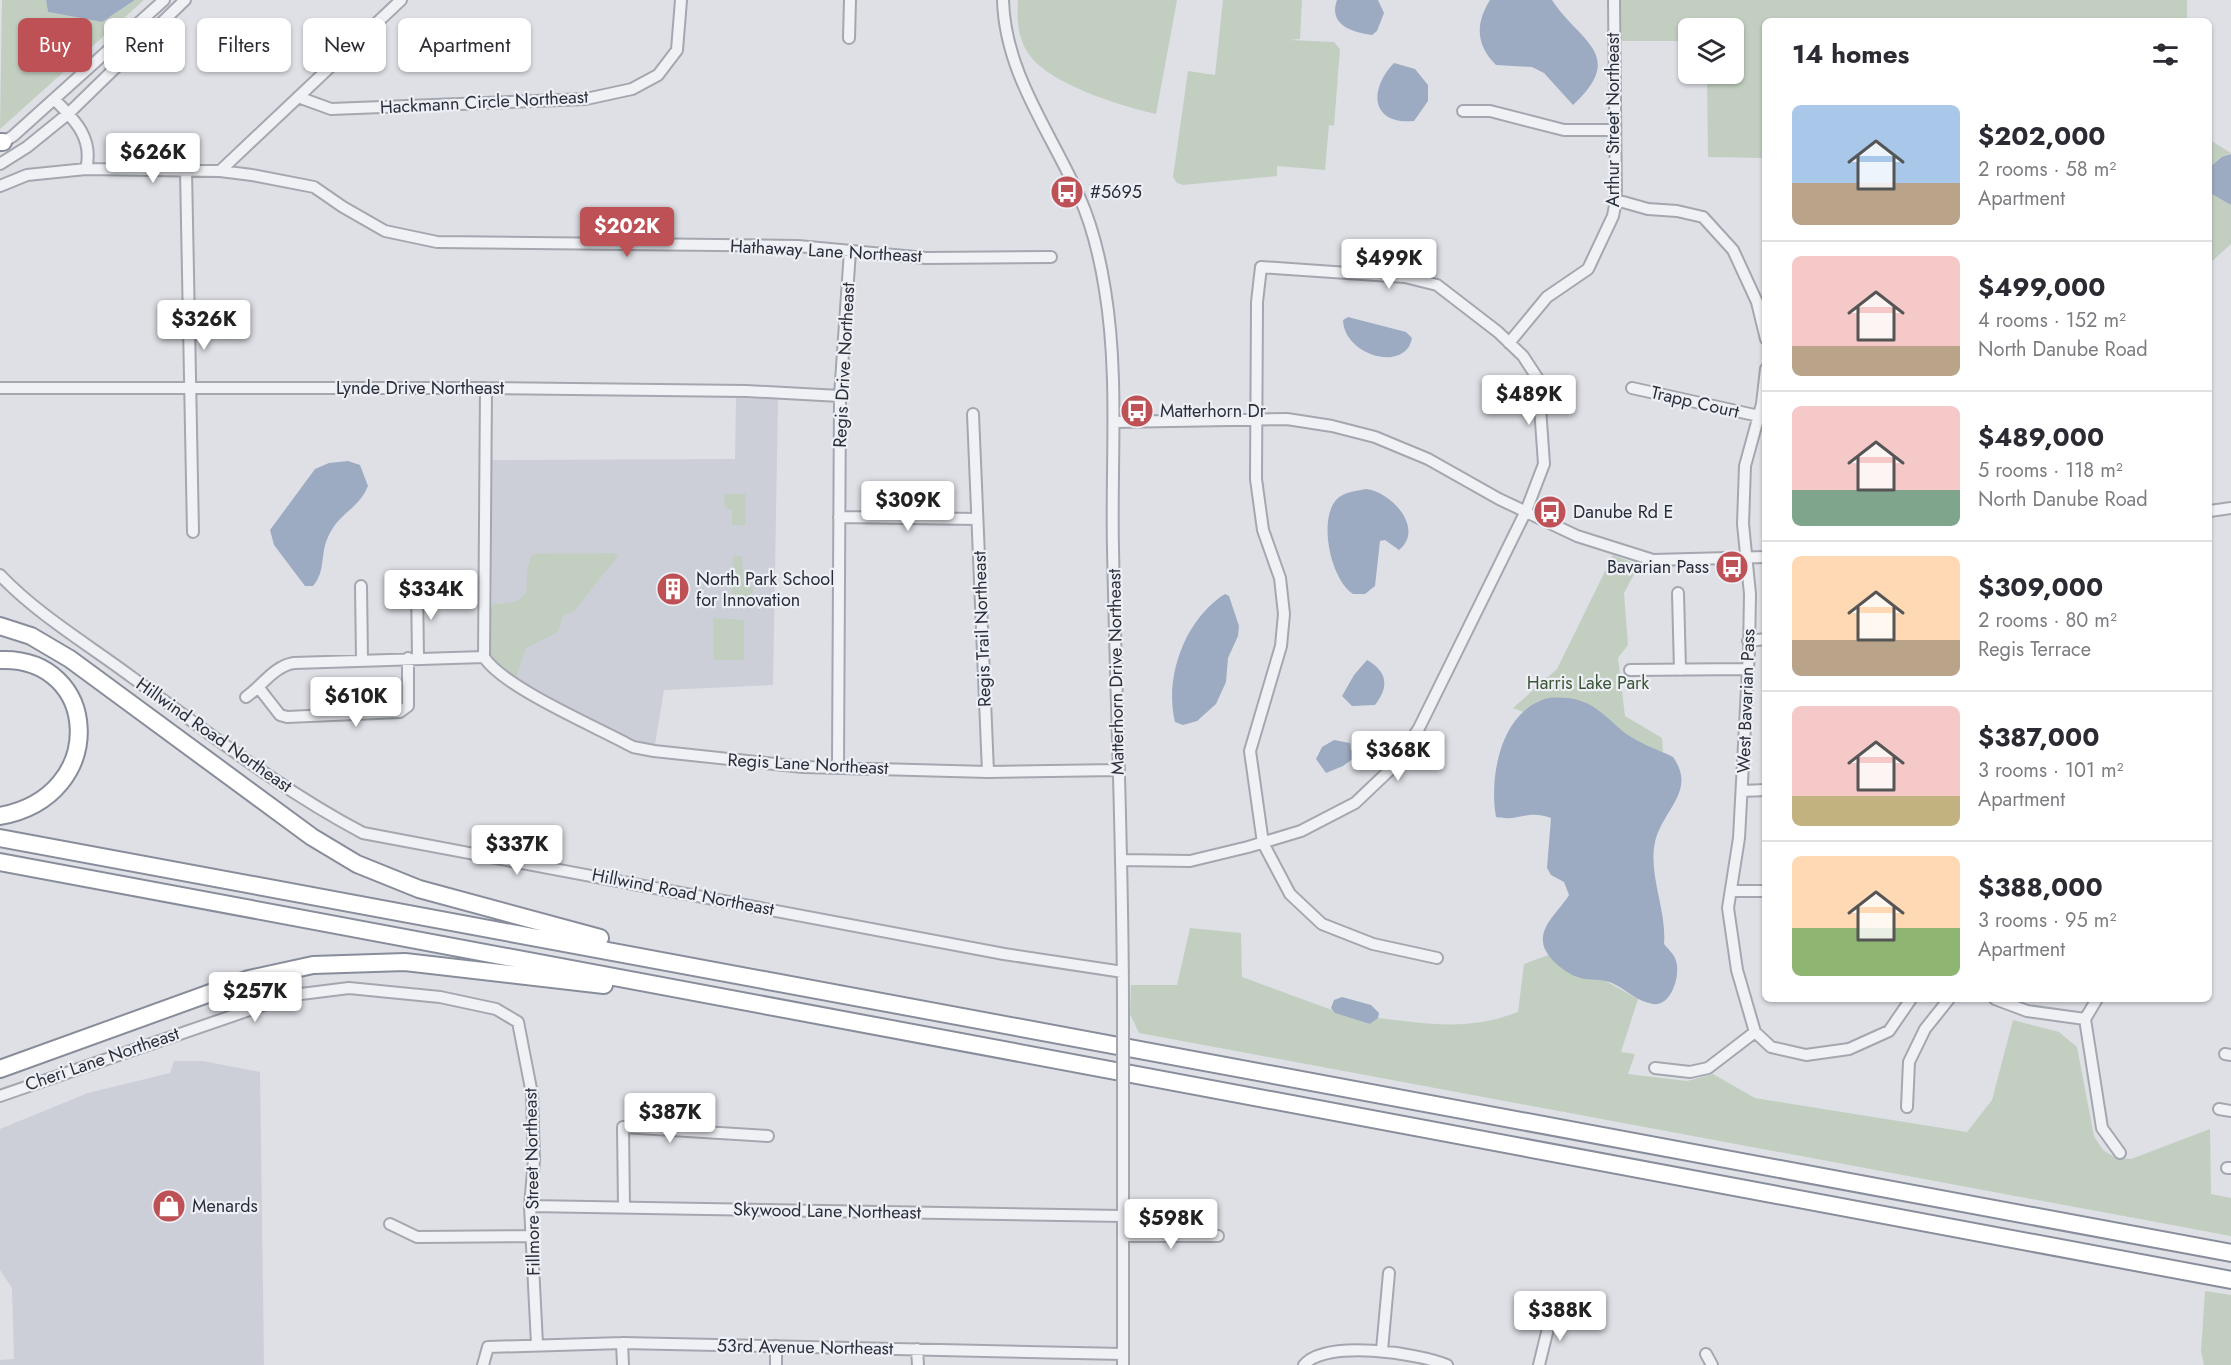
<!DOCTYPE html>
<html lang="en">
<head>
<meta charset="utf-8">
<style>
	body { margin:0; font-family:Jost,sans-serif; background:#f2f2f3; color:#2b2b33; height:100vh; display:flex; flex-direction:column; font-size:22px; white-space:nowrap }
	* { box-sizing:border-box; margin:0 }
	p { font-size:20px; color:#7c7c81 }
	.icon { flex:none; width:33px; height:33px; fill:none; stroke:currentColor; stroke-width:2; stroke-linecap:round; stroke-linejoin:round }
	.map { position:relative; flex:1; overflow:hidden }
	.side { position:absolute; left:1762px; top:18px; width:450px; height:984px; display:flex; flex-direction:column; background:#fff; border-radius:9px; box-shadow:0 2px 4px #0004 }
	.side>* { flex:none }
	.guide { position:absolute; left:18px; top:18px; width:570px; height:54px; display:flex; gap:12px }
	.buttons { position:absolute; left:1678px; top:18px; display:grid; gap:12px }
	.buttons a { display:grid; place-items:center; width:66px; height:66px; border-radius:9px; background:#fff; box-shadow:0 2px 4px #0004; font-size:30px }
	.price { position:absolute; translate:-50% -51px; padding:0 14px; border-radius:6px; background:#fff; color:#222; font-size:20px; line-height:39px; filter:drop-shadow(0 2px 3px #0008) }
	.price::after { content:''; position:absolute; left:50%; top:36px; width:18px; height:14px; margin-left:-9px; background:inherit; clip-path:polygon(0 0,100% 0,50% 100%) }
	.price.active { background:#bd5156; color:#fff }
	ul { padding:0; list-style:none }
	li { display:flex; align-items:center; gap:18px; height:150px; padding:0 30px }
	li+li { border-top:2px solid #e1e1e2 }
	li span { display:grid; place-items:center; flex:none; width:168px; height:120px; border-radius:9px; color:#555 }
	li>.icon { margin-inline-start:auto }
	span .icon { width:72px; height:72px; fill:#fffc; stroke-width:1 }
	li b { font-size:26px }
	h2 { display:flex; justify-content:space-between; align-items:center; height:72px; padding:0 30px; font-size:26px }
	.chip { padding:0 21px; border-radius:9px; background:#fff; box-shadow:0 2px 4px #0004; font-size:21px; line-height:54px }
	.chip.active { background:#bd5156; color:#fff }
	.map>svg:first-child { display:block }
	.built { fill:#cccfd7 }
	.green { fill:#c2cfc0 }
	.water { fill:#9dabc2 }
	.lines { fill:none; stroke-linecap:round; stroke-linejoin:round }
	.minor-casing { stroke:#a4a7af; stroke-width:14 }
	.highway-casing { stroke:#878d9a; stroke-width:20 }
	.minor { stroke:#f0f1f5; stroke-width:10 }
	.highway { stroke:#fff; stroke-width:16 }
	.minor-bridge-casing { stroke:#a4a7af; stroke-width:14; stroke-linecap:butt }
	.minor-bridge { stroke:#f0f1f5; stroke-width:10 }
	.labels { text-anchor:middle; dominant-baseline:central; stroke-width:4.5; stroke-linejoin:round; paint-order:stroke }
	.street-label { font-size:18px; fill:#292e3b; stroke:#edeff4 }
	.poi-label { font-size:18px; fill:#292e3b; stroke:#edeff4; text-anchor:start }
	.park-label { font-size:18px; fill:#3a5538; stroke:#edeff4 }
</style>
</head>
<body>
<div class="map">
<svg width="2231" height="1365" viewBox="0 0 2231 1365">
	<rect width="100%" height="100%" fill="#dee0e6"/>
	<path class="built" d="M736,398l42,1 -5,286 -109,5 -10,61 -140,-67 -30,-27 8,-53 -1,-144 244,-1z
		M174,1061h29l57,11 4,293h-264v-5l14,-1 -2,-71 -12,-18v-141l88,-36 82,-20z"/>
	<path class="green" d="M2,0h44l2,12 54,10 33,-22h9l-144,129z
		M1018,0h159l-21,114c-35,-8 -108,-30 -128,-61 -11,-17 -11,-34 -10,-53z
		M1223,0h79l-2,39 -10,1 44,2 6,7 -6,77 -5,-1 -4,45 -48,-4v10l-94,9 -6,-2 -4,-6 15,-106 27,4z
		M1620,0h567v21h-421l-1,137 -57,-1 -1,-83h27v-46h-45v13h-68z
		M2210,140l21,13 -21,14z
		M2210,193l21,12v39l-21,19z
		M724,494h22l-1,31h-13v-16h-7z
		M614,553l4,3 -44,55 -11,5 -5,16 -32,16 -12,36 -30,-27 8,-53c53,0 25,-25 41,-50z
		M733,555l9,1 1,27 11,5 -4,12 -18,-7z
		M1613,555l26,10 -15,28 4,52 -10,13 7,58 37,22 2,28 -151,-58 44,-39z
		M713,618l31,2v40h-30z
		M1190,928l51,5 1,44 128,47 8,-6c52,6 90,13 140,-6l6,-48 24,-9 28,22 28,3 34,19 -17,53 14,2 -7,20 59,7 26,-7 42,24 212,34 25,-32 21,-80 46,12 18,15 17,89 9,14 13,8 15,1 79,-30 1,65 20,4v38l-1092,-203 -9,-19 1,-29h46z
		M2205,1291l26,4v70h-27l-3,-14z"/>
	<path class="water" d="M46,0h89l-33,22 -54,-10z
		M1337,0h41l6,13 -7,18 -5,4c-20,-3 -44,-10 -35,-35z
		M1490,0h62c26,41 76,54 21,105l-29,-32 -12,-6 -36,-2c-20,-20 -21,-41 -6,-65z
		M1394,63l21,6 13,16v16l-14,20c-43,4 -46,-31 -20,-58z
		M2231,154v51l-21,-12v-26l12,-10z
		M1348,317l58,15 6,6c-6,35 -68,18 -69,-18z
		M348,461l12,4 8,21c-10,24 -29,26 -40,51 -8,17 -2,34 -15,49h-8l-31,-41 -4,-15 45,-61 14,-6z
		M1366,489c26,3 59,40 33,61l-14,-10 -5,1 -5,45 -10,8h-12c-22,-14 -35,-73 -17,-94 7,-8 20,-9 30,-11z
		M1225,594l4,2 10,30 -1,10 -10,22 -2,24 -10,22 -19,17 -14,4 -8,-3c-11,-45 10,-103 50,-128z
		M1367,660c21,12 22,27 8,45l-23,1 -10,-10 12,-21z
		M1569,698c28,5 36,19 56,35 15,11 32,16 48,24 24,34 -10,52 -18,85 -7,33 12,68 9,102 3,4 9,9 11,14 7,14 -3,49 -22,46 -17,-3 -26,-14 -41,-21 -11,-5 -24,-2 -35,-6 -13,-5 -33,-21 -34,-35 -2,-18 18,-33 26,-47l-5,-13 -13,-7 -4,-7 4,-50c-24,-9 -32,4 -55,-1 -7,-39 4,-101 46,-117 8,-4 19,-2 27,-2z
		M1334,740l16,3 1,7 7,5 -15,11 -17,7 -10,-14 6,-12z
		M1342,997l29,8 8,8 -1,5 -8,6 -35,-11 -4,-5 3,-8z"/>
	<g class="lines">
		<g class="minor-casing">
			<path id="minor" d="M1003,0c2,73 47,131 76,196 13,29 21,62 26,94 14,85 6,172 8,258 3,154 10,307 10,461
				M849,38l1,-38
				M298,97l33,12 255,-10 46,-10 26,-14 19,-25 4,-50
				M54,99c20,20 40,39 32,70
				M1463,111h27l74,19h51
				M0,144l13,-8 151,-136
				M0,164l27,-17 42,-34 116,-113
				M186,170l7,362
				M220,171l181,-171
				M0,186l27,-11 59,-6 134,2 32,4 62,12 29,20 42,24 52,11 361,4 128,12 125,-1
				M1616,200l32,9 29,2 26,6 30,33 24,52 9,37
				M1509,343l38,-46 41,-28 25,-53 3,-16 -2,-200
				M1766,369l-4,35 -17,62 -2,58 7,70 -1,57 -10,187 -11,70 9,62 18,62 16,15 35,8 43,-6 40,-18 22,-32
				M0,388h486l260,3 94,5
				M486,388l-2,269c20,31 113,70 149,90l21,4 149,16 185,5 130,-2
				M1632,388l127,28
				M973,414l15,358
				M1114,422l173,-3 45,7 43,11 53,22 71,40 78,37 76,24 113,-3
				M2210,511l21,-3
				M839,517l138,2
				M0,575c38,40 89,70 133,103 75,54 148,112 230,155l641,121 119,18
				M417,584l1,74
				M361,586l1,73
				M1678,593l2,77
				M1748,641l18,-2
				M1630,670l116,-1
				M259,688l21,27 7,2 113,-5 8,-6v-48
				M246,697c16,-11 28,-31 48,-34l190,-6
				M838,766l2,-370 10,-145
				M1742,791l24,-1
				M1122,860l68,1 58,-14 53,-16 54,-28 40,-38 24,-37 107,-217 18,-47 -6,-85 -15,-23 -25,-24 -61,-47 -32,-8 -144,-10 -4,35 -1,177 7,51 17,48 4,36 -3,32 -31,105 13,92 27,51 32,30 51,20 64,14
				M1731,891h35
				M1995,999l32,12 58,8
				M2085,1019l17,109 18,25
				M2085,1019l12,-20
				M2225,1054l6,1
				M1655,1068l35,4 18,-4 47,-36
				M0,1096l293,-101 56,-7 91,9 56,12 22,13 14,72 2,66 -4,46 7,138
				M1907,1107l2,-45 16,-33 24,-30
				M2219,1109l12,2
				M2227,1168h4
				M530,1206l593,10
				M624,1207l-1,-80 145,9
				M390,1224l27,13 116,-1
				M1123,1236h95
				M622,1343l1,22
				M917,1349l1,16
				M1382,1350l7,-77
				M1706,1354l6,11
				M483,1365l5,-18 134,-4 501,11
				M776,1365v-19
				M1123,1365v-259
				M1304,1365c22,-26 114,-12 143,0
				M1539,1365l14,-57"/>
		</g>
		<g class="highway-casing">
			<path id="highway" d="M0,142h3
				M0,626l31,10 39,23 242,178 45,27 62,25 181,49
				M0,660c100,-4 110,136 0,156
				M0,838l2231,415
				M0,862l2231,418
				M0,1069l249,-90 64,-14 92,-3 199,23"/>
		</g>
		<use href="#minor" class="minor"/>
		<use href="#highway" class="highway"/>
		<g class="minor-bridge-casing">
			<path id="minor-bridge" d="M1123,1009v97"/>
		</g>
		<use href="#minor-bridge" class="minor-bridge"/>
	</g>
	<defs>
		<g id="bus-disc" transform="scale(1.725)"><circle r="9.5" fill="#bd5156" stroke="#edeff4"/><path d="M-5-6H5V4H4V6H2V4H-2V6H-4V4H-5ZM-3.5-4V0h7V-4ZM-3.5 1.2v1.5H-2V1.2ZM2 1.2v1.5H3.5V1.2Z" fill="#fff"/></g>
		<g id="building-disc" transform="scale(1.725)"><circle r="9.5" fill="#bd5156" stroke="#edeff4"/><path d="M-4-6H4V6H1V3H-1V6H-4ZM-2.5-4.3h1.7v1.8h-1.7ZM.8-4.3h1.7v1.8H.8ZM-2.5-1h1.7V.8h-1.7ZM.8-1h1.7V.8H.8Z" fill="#fff"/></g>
		<g id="shop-disc" transform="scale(1.725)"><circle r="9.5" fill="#bd5156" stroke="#edeff4"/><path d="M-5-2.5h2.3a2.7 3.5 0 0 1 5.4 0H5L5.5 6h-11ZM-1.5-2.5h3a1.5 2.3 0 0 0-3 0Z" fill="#fff"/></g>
	</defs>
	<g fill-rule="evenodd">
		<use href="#bus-disc" x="1067" y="192"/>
		<use href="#bus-disc" x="1137" y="411"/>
		<use href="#bus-disc" x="1550" y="512"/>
		<use href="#bus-disc" x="1732" y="567"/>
		<use href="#building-disc" x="673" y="589"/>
		<use href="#shop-disc" x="169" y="1206"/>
	</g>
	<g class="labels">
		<g class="street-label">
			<text transform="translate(484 102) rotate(-3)">Hackmann Circle Northeast</text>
			<text transform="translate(1613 120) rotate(-90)">Arthur Street Northeast</text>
			<text transform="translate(826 251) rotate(3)">Hathaway Lane Northeast</text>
			<text transform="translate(844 365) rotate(-87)">Regis Drive Northeast</text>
			<text x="420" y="388">Lynde Drive Northeast</text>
			<text transform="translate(1695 402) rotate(13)">Trapp Court</text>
			<text transform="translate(982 629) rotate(-92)">Regis Trail Northeast</text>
			<text transform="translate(1116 672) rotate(-91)">Matterhorn Drive Northeast</text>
			<text transform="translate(1746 701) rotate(-88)">West Bavarian Pass</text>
			<text transform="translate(214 735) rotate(35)">Hillwind Road Northeast</text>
			<text transform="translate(808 764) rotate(3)">Regis Lane Northeast</text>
			<text transform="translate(683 892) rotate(11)">Hillwind Road Northeast</text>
			<text transform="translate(102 1059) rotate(-19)">Cheri Lane Northeast</text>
			<text transform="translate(532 1182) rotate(-91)">Fillmore Street Northeast</text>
			<text transform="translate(827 1211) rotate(1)">Skywood Lane Northeast</text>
			<text transform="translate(805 1347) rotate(1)">53rd Avenue Northeast</text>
		</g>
		<g class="poi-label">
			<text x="1090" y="192">#5695</text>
			<text x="1160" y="411">Matterhorn Dr</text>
			<text x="1573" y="512">Danube Rd E</text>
			<text x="1709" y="567" text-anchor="end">Bavarian Pass</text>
			<text x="696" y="579">North Park School<tspan x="696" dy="21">for Innovation</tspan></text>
			<text x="192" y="1206">Menards</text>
		</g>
		<g class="park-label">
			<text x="1588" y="683">Harris Lake Park</text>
		</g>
	</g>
</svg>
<div class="buttons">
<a><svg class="icon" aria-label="layers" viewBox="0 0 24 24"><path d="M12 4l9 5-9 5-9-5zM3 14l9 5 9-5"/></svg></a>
</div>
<b class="price" style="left:153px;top:184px">$626K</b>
<b class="price active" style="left:627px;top:258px">$202K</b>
<b class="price" style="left:1389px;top:290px">$499K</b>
<b class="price" style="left:204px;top:351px">$326K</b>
<b class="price" style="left:1529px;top:426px">$489K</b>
<b class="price" style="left:908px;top:532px">$309K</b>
<b class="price" style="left:431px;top:621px">$334K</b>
<b class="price" style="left:356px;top:728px">$610K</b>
<b class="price" style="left:1398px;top:782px">$368K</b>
<b class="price" style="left:517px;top:876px">$337K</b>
<b class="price" style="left:255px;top:1023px">$257K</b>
<b class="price" style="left:670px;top:1144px">$387K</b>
<b class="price" style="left:1171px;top:1250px">$598K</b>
<b class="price" style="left:1560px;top:1342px">$388K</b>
<div class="guide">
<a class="chip active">Buy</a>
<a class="chip">Rent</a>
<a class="chip">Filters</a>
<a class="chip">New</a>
<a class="chip">Apartment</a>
</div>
<section class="side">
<h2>14 homes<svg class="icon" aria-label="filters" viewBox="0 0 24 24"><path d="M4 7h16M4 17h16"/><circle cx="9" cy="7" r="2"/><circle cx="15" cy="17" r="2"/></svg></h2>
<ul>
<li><span style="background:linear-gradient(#a9c7e8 65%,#b9a48a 0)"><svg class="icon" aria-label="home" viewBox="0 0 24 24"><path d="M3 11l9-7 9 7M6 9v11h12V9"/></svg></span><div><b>$202,000</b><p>2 rooms · 58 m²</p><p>Apartment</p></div></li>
<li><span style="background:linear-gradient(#f6c9c9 75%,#b9a48a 0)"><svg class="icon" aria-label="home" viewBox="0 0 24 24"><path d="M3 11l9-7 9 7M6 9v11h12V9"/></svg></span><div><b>$499,000</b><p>4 rooms · 152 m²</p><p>North Danube Road</p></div></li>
<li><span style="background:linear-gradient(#f6c9c9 70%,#7fa58c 0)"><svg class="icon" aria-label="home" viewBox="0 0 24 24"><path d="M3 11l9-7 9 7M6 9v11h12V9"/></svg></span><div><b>$489,000</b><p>5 rooms · 118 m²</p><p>North Danube Road</p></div></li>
<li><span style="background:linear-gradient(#ffd9b3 70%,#b9a48a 0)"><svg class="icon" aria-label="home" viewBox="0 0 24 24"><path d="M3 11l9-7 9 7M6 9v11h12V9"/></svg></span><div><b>$309,000</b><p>2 rooms · 80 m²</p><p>Regis Terrace</p></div></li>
<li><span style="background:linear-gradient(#f6c9c9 75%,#c2b280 0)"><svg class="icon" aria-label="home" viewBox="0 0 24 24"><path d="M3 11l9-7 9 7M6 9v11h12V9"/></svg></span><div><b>$387,000</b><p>3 rooms · 101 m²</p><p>Apartment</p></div></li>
<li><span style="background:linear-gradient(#ffd9b3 60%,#8fb573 0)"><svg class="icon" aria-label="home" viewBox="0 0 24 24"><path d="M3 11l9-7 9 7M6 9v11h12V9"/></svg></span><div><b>$388,000</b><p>3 rooms · 95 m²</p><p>Apartment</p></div></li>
</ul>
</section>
</div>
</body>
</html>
